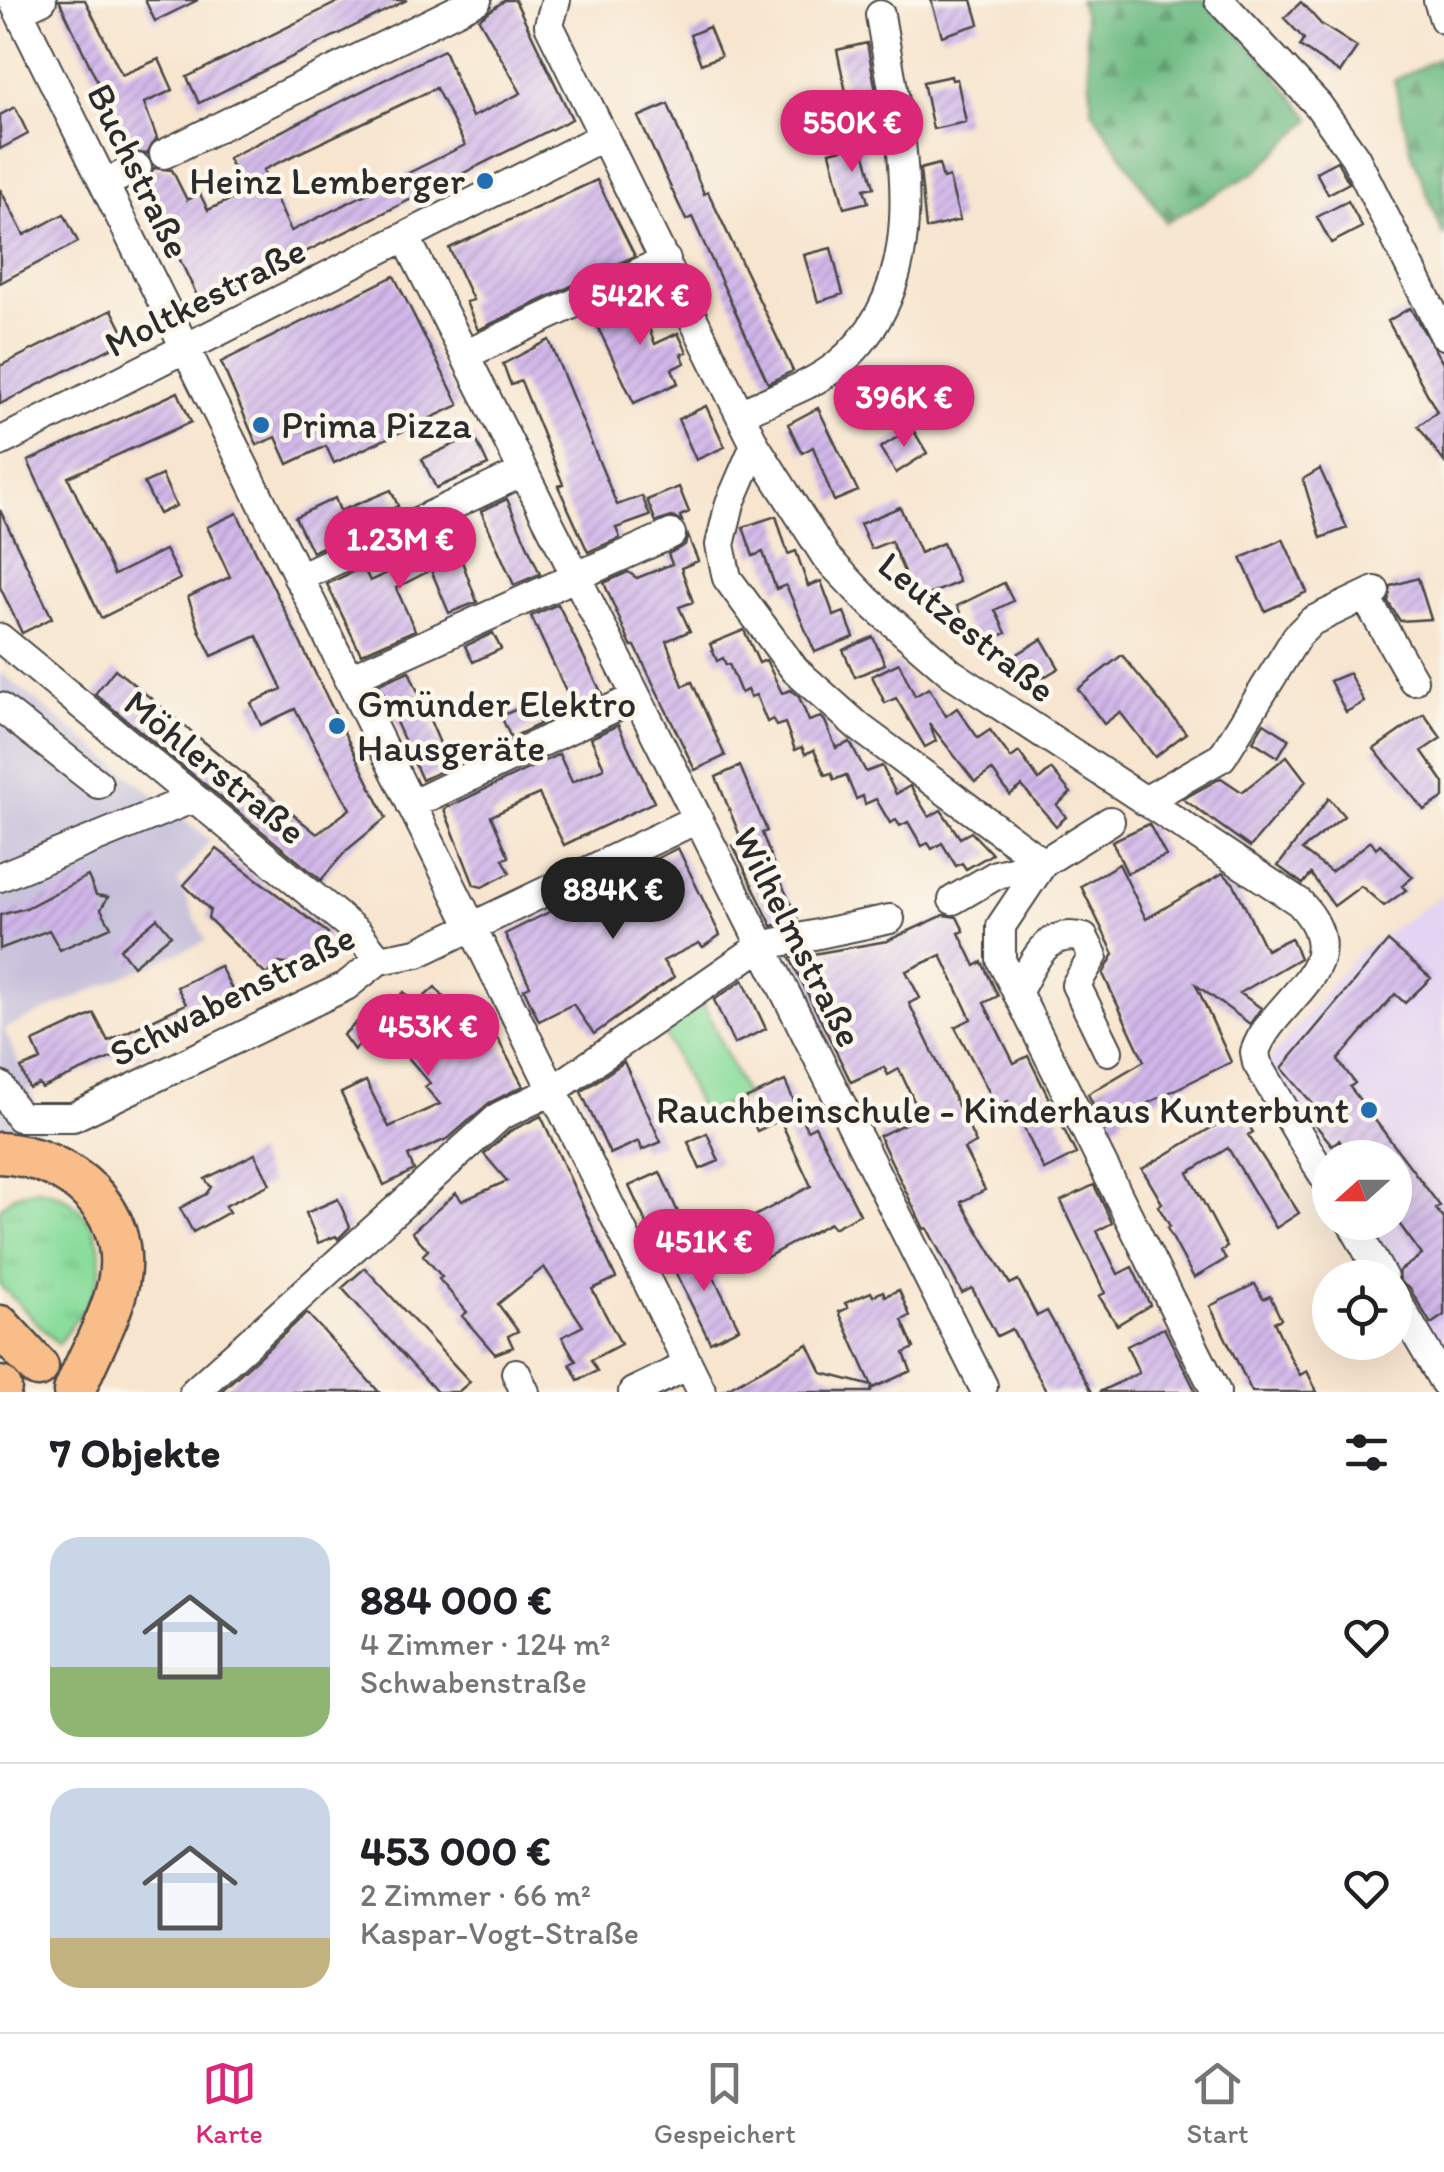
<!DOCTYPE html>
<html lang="de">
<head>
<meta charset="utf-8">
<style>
	body { margin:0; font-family:Itim,sans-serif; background:#f2f2f2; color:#202124; height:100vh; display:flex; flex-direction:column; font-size:38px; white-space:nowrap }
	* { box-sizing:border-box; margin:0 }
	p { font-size:32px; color:#757577 }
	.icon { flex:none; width:55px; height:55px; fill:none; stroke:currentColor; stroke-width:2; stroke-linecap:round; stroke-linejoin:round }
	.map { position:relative; height:1392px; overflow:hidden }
	.side { display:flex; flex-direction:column; background:#fff; flex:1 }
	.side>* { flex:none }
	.needle { width:65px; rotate:249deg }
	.tools { position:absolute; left:1312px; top:1140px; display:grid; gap:20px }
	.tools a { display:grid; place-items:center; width:100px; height:100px; border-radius:50%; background:#fff; box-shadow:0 10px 40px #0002; font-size:50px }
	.price { position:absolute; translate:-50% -85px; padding:0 22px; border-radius:35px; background:#db2777; color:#fff; font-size:32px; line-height:65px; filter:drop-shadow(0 2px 5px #0008) }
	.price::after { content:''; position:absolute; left:50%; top:60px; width:30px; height:22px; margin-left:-15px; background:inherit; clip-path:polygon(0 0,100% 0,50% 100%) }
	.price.active { background:#222; color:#fff }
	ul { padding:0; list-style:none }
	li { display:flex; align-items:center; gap:30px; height:250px; padding:0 50px }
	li+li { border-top:2px solid #e0e0e0 }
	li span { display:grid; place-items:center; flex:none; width:280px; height:200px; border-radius:30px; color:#555 }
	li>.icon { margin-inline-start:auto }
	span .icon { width:120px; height:120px; fill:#fffc; stroke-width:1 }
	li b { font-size:42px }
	h2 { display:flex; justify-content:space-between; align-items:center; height:120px; padding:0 50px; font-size:42px }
	.dock { display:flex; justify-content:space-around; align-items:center; height:140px; border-top:2px solid #e0e0e0; background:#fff; font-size:28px; color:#757577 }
	.dock a { display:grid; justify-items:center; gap:5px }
	.dock .active { color:#db2777 }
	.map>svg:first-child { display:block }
	.built { fill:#e4d3f2 }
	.industrial { fill:#c6c0da }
	.grass { fill:url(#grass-tufts); stroke:#5b8464; stroke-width:2.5 }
	.forest { fill:url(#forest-firs); stroke:#4e7458; stroke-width:2.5 }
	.park { fill:#8bdd9d; stroke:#5b8464; stroke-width:2.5 }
	.building { fill:url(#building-hatch); fill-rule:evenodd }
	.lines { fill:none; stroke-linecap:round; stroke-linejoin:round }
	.minor-casing { stroke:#4a4744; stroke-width:32 }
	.highway-casing { stroke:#4a4744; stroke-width:45 }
	.minor { stroke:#fff; stroke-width:28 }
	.highway { stroke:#f8bd89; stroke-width:40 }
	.poi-dot { fill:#1f6fb2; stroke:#fbf7ec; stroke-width:4 }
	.labels { text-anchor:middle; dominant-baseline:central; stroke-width:9; stroke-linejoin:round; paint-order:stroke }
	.street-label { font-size:38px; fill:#2b2b2b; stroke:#fbf7ec }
	.poi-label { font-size:38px; fill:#2b2b2b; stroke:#fbf7ec; text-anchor:end }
</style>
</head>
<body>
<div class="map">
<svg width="1444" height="1392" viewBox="0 0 1444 1392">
	<defs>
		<pattern id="grass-tufts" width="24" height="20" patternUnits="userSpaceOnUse" patternTransform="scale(2.5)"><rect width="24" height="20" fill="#8bdd9d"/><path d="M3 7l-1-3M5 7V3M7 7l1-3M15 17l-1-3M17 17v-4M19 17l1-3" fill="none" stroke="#78be87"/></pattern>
		<pattern id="forest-firs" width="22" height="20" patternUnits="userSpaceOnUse" patternTransform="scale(2.5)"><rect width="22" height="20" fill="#70bc84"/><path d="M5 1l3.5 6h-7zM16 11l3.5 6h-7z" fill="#5c996c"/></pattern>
		<pattern id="building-hatch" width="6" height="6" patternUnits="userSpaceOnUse" patternTransform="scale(2.5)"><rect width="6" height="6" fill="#d2b7eb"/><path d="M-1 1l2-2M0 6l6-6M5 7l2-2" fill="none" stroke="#ab95bf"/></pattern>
	</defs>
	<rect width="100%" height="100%" fill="#fbf7ec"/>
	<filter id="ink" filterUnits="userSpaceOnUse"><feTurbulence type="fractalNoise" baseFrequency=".01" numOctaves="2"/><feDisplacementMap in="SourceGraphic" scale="20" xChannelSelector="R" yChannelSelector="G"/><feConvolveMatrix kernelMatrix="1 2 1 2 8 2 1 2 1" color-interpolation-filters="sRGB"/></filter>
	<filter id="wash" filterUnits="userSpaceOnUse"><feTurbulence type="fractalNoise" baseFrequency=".0048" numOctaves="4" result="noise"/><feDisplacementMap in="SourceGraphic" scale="40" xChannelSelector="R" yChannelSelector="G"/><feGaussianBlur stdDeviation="2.25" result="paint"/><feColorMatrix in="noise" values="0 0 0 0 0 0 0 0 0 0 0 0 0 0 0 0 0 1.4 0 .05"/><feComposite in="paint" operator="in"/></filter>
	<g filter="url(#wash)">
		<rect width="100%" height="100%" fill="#f7e5cf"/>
		<path class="built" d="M1444,894v462l-48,-68 -38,-65 37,-1v-64h-65v15l-63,-110 92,-112z"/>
		<path class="industrial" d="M0,672l210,168 -32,41 28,60 -202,88 37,87 -1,18h-40z"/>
		<path class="grass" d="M37,1189c51,6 80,61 54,108 -9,16 -22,31 -33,47l-58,-59v-77l15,-13z"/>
		<path class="forest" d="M1079,0h125l58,58 49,61 -54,52 -91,51 -74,-112 -7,-91z
			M1438,59l6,17v161l-32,-83 -18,-74z"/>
		<path class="park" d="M703,1003l42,92 -42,20 -39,-83z"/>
		<g id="blocks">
			<path class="building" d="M59,0h26l37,75 37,-16 14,31 -29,13 13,35 -10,16 -17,-2 -11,-20 -4,1 -21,-46 5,-2z
				M145,0h53l-43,21z
				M342,0h65l-208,103 -12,-26z
				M505,0h10l57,119 -371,185 -57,-120 10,-16 18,2 15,30 13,-6 8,16 37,-17 -17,-35 216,-108 28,67 49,-24 -42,-74zM436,88l29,57 -174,86 -28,-61z
				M931,0h41l7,24 -37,12z
				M1301,2l20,22 36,23 -17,26 -40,-27 4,-7 -20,-21z
				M709,27l12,29 -20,8 -11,-29z
				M867,43l9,48 -29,6 -10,-47z
				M951,76l1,4 5,-1 9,43 -33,7 -10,-47z
				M668,104l36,90 4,-2 85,179 -25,12 -76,-166 -6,3 -48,-103z
				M15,107l13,27 -28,15v-34z
				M862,144l12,43 -10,2 4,13 -24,6 -14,-56z
				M1337,161l12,22 -21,11 -12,-22z
				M939,164l4,15 6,-2 11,43 -34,9 -6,-60z
				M597,180l38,76 -157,74 -12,-28 7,-2 -24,-52z
				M0,189l24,46 40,-21 14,28 -78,41z
				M1348,201l14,26 -31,16 -14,-26z
				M831,248l12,46 -25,8 -14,-47z
				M394,276l65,129 -125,58 -8,-17 -38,18 -12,-27 -19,8 -36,-83z
				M648,288l8,16 -14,6 13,34 23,-11 9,19 -6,2 4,9 -13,6 6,14 -44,20 -41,-86z
				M1410,308l34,57v97l-26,-36 19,-14 -49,-91z
				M112,310l15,30 -127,64v-38z
				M549,340l68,165 25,-9 8,20 -34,12 4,10 -32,14 -30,-66 5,-2 -42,-103 -10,4 -8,-21z
				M178,392l13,30 -123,55 46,98 51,-25 15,29 -79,39 -73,-157z
				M706,406l19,41 -29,13 -18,-41z
				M818,408l40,83 -24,10 -21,-54 -11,6 -14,-29z
				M912,428l15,25 -31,20 -16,-25z
				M474,435l14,30 -52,23 -14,-29z
				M1320,469l27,59 -26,10 -18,-59z
				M162,475l14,31 -17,8 -15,-31z
				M679,487l10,25 -9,4 2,5 -10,-4 -16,5 -9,-22z
				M391,490l7,16 -21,10 2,5 -67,31 -17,-35 40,-19 5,13z
				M507,499l33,75 -26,11 -33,-74z
				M900,507l20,46 23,-10 16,39 -43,18 -25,-59 -20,8 -11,-25z
				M0,510l52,108 -30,15 -22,-46z
				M237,513l149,305 -39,32 -26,30 -226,-186 20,-25 202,165 33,-25 -55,-100 -34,16 -10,-22 31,-14 -25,-53 -45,20 -12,-24 -12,-35 42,-20 -23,-50z
				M776,516l12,38 8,-3 12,35 13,-5 13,35 10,-4 10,25 -39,15 -29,-67 -10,4 -13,-37 -10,4 -10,-29z
				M449,526l28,76 -28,11 -18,-43 -35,18 19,42 -54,24 -34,-70 36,-17 7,14 54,-26 -6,-14z
				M688,536l10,25 -17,7 12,34 -14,5 11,24 -24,10 17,45 9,-4 33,74 -30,14 -60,-124h-4l-27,-63 24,-11 9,6 35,-14 -4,-10 17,-9z
				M1283,539l24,53 -42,19 -24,-53z
				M1418,578l13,41 -31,2 -12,-19 3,-16z
				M1004,583l9,18 -18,9 11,23 -29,14 -20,-41z
				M558,604l44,90 -28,14 -43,-92z
				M744,630l15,33 7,-3 16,33 9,-3 8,7 10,24 12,-4 4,4 11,27 14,-6 16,30 16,-6 14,28 14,-8 19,31 12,-7 19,28 11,-6 21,22 -26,15 -4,-6 -6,3 -14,-23 -10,6 -4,-6 -6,3 -14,-24 -8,4 -4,-6 -6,3 -14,-24 -11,5 -2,-8 -7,3 -10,-24 -12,5 -3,-7 -6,2 -11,-25 -9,4 -3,-7 -7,3 -10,-27 -9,3 -3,-7 -6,3 -11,-27 -6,2 -3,-7 -6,3 -12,-29 -3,1 -3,-7 -6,3 -7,-17z
				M493,633l8,16 -28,13 -8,-16z
				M873,637l12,27 -30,13 -12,-27z
				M1042,639l17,29 -25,15 -18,-28z
				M1122,655l64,78 -31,24 -35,-45 -16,12 -26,-35z
				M899,663l16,33 14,-8 17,28 11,-8 21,30 12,-8 21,28 8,-6 20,28 12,-11 20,24 -14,12 9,12 -10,9 -34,-40 -12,9 -18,-25 -17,12 -46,-59 7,18 -11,6 -29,-49 -11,5 -13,-27z
				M409,671l41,96 -28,13 -43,-96z
				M1349,673l15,29 -18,10 -16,-31z
				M531,703l9,21 -29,14 -10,-22z
				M1424,714l17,24 -19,13 22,32v14l-20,13 -50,-61z
				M1264,723l25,16 -11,18 -25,-16z
				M618,725l36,77 -90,43 -25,-51 -48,22 18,41 -6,2 7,14 -28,14 -8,-2 -30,-76 115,-55 13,28 32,-14 -13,-30z
				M1287,756l19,25 -56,66 -67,-48 38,-21 21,14z
				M740,766l27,65 -5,2 14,38 22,49 -26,6 -39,-81 9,-4 -26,-64z
				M1329,798l15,18 -42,34 29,22 40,-31 5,7 4,-4 33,33 -11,9 4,4 -22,16 -23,-20 -27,20 -23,-32 -8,10 -25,-18z
				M1149,824l17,32 -39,17 -15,-32z
				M678,848l42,87 -17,12 -4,-4 -36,18 11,16 -80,57 -21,-30 -34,17 -15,-32 6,-3 -25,-52z
				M217,849l111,84 -8,35 -41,-5 -13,12 -58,-57 2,-8 -26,-25z
				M1119,864l27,55 77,-46 11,11 32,66 25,-12 9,20 -60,35 21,15 -11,16 -54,-39 35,77 -111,55 3,5 -18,8 -17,-36 56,-33 -41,-87 11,-20 -33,-68z
				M88,876l8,19 12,2 -7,12 10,18 -51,23 -11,-20 -49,19v-34l26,-7z
				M944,915l13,2 7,14 -5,2 16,33 7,-4 16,34 -14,7 30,60 14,-7 48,98 -32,16 -29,-61 -7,-8 -11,6 -42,-80 16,-8 -30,-64 -35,16 14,27 -11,5 67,140 -12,6 21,41 -24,12 49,82 8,-4 19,36 10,-5 45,81h-45l-35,-63 -15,7 -25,-48 -10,5 -35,-65 -3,1 -45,-93 42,-20 -22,-47 -11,6 -4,-8 -33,15 -61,-124 97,-17z
				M157,918l14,17 -38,31 -13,-17z
				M1388,941l43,37 -26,25 -10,-9 -57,66 17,23 -5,4 90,119 -4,3 8,10v96l-13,9 -21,-35 -10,-7 -1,-11 23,-16 -27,-37v-60h-43l-13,-18 -7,5 -23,-28 9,-7 -36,-42z
				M220,966l19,37 -119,61 -5,-8 -73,32 -3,-4 -10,4 -8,-20 20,-8 -8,-18 61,-28 14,27 78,-37 -9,-17z
				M743,980l23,49 -32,15 -20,-44z
				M435,987l47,55 13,-8 28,52 -34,17 -40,35 -41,18 6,14 -30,15 -43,-92 25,-12 23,46 51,-23 -15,-17 5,-4 -50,-58 -26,25 -11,-15 27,-25 6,7 28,-25 11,13z
				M624,1062l37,80 -19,8 -3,-9 -29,13 -29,-62z
				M785,1081l22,49 8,-4 45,88 -27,14 -3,-5 -78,42 -20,-37 79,-42 -31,-66 -23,11 -14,-31z
				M1236,1105l17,27 -5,3 51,78 -23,15 -48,-80 -40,25 39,74 -6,4 5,8 -32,19 -27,-50 3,-2 -12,-20 4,-3 -20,-34 82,-49 -3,-5z
				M541,1116l75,162 -24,11 29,55 -30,16 6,11 -19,9 -8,-16 6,-3 -14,-24 21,-11 -39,-59 -46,37 20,27 -10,5 5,11 -18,7 -33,-38 5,-4 -28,-33 3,-2 -19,-22 5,-5 -16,-18 44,-39 6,8 45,-20 -23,-27 26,-23z
				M707,1133l12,28 -19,8 -12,-27z
				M255,1154l15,30 -45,22 4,6 -36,20 -13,-24 26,-14 5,-7 -6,-8z
				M660,1172l20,45 -30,14 -21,-45z
				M1094,1185l18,38 -15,8 21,43 14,-7 18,38 -33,20 -18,-29 6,-3 -44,-92z
				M338,1199l12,28 -12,12 -2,-3 -18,7 -12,-30z
				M698,1245l41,83 -29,14 -41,-83z
				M365,1268l105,114 -12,10h-21l-95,-104z
				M1255,1284l8,15 7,-3 11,23 -7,3 17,37 9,16 7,-4 10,21h-65l-42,-86z
				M899,1290l11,26 -8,4 12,28 -10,5 7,18 -38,17 -34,-76 9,-4 -3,-5 26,-11 2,4 10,-5 2,5z
				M307,1313l72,79h-159z
				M1164,1328l32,64h-97l40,-19 -12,-27z
				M808,1344l14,29 50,13 -1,6h-150z"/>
		</g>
	</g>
	<g filter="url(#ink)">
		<use href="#blocks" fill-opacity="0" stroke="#4a4744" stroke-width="2.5"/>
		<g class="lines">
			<g class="minor-casing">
				<path id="minor" d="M13,0l689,1392
					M556,0l-7,25 206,420 71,112 41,43 84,73 348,229c62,65 -26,95 -44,150l2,11 73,124
					M1219,0l99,105 37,52 89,178
					M1438,0l6,19
					M18,11l24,-11
					M164,154l313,-154
					M104,184l33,-16
					M406,238l577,1148
					M465,355l201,-95
					M740,414c30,-15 70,-27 96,-48 105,-84 63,-237 44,-351
					M0,442l604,-306
					M755,445l-25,58 -10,42 7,33 68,92 64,57 184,136 -42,63v34l215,432
					M298,578l225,-106
					M1365,596l48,84
					M0,638l357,294 22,28
					M348,679l323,-145
					M0,707l98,77
					M1145,801l77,-44 75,-121 15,-15 63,-30
					M411,805l225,-108
					M0,877l194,-79
					M953,900l43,-25 47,-12 67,-42
					M1017,993c16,-29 28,-66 67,-55l9,18 -17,29 32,66
					M0,1086l19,31h54l273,-131 33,-26 38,-7 280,-134
					M1351,1222l32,56
					M1395,1298l49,84
					M516,1373l9,19
					M194,1392l306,-276 52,-25 209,-145 129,-27
					M633,1392l54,-26"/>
			</g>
			<g class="highway-casing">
				<path id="highway" d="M0,1153c69,4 133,56 118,131 -8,37 -31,73 -44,108
					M0,1326l38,41
					M0,1387l1,1"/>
			</g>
			<use href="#minor" class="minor"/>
			<use href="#highway" class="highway"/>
		</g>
	</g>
	<g class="poi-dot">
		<circle cx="485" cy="181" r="10"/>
		<circle cx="261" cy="425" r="10"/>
		<circle cx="337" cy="726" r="10"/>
		<circle cx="1369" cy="1110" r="10"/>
	</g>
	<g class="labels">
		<g class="street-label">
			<text transform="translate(139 171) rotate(64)">Buchstraße</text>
			<text transform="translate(205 297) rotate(-27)">Moltkestraße</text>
			<text transform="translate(967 627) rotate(39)">Leutzestraße</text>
			<text transform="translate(215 767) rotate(39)">Möhlerstraße</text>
			<text transform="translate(798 937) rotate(63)">Wilhelmstraße</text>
			<text transform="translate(232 995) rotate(-27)">Schwabenstraße</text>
		</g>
		<g class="poi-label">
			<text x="465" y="181">Heinz Lemberger</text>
			<text x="281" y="425" text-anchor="start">Prima Pizza</text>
			<text x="357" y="704" text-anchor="start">Gmünder Elektro<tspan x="357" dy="44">Hausgeräte</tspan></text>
			<text x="1349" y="1110">Rauchbeinschule - Kinderhaus Kunterbunt</text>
		</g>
	</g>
</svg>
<div class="tools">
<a><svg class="needle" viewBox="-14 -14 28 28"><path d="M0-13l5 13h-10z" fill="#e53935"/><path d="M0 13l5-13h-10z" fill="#757577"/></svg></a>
<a><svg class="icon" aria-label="locate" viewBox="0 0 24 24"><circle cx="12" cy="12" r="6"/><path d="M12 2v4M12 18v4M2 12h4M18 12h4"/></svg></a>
</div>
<b class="price" style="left:852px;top:175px">550K €</b>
<b class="price" style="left:640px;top:348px">542K €</b>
<b class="price" style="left:904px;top:450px">396K €</b>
<b class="price" style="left:400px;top:592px">1.23M €</b>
<b class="price active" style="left:613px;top:942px">884K €</b>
<b class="price" style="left:428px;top:1079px">453K €</b>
<b class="price" style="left:704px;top:1294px">451K €</b>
</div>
<section class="side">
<h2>7 Objekte<svg class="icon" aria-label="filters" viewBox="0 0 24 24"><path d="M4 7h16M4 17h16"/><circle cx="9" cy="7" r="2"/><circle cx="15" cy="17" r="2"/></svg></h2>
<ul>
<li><span style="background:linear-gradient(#c9d6e8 65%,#8fb573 0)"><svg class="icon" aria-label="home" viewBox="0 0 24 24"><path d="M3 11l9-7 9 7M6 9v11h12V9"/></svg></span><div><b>884 000 €</b><p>4 Zimmer · 124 m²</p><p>Schwabenstraße</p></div><svg class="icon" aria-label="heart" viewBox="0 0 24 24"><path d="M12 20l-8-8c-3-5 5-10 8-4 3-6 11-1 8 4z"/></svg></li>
<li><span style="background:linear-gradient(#c9d6e8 75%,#c2b280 0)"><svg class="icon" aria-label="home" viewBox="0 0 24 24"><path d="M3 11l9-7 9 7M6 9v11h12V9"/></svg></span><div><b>453 000 €</b><p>2 Zimmer · 66 m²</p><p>Kaspar-Vogt-Straße</p></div><svg class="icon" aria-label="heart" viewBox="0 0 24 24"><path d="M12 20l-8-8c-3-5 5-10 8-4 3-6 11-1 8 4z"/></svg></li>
</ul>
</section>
<nav class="dock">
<a class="active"><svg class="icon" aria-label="map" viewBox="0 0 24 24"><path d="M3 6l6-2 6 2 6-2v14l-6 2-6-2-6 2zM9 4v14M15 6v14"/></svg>Karte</a>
<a><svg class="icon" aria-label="saved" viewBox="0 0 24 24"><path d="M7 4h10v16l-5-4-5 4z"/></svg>Gespeichert</a>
<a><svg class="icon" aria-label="home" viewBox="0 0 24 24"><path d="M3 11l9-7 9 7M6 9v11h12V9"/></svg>Start</a>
</nav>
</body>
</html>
